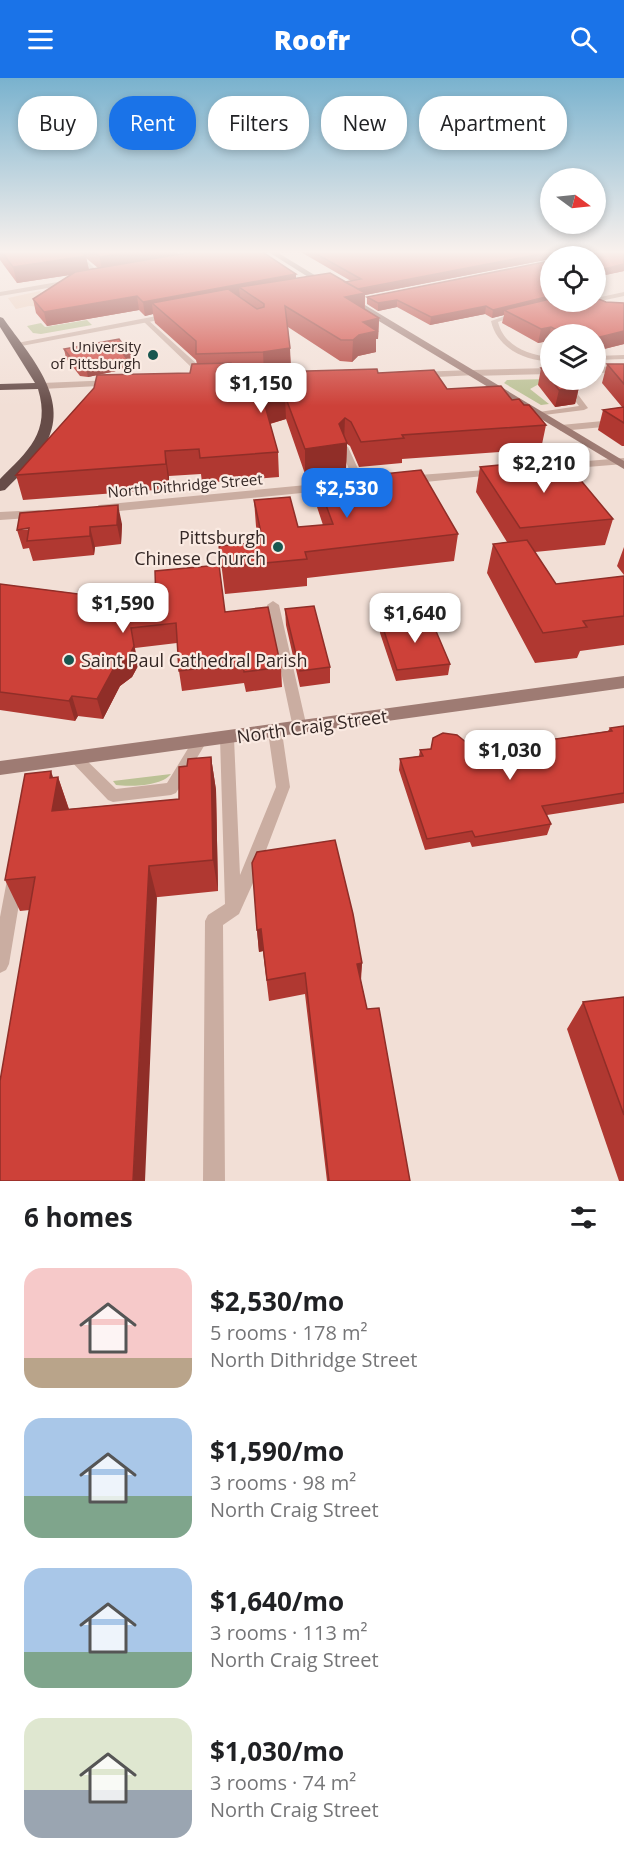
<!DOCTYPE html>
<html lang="en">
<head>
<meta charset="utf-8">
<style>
	body { margin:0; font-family:"Open Sans",sans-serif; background:#f2f2f2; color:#202124; height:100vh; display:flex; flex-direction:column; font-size:22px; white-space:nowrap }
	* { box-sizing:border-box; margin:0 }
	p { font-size:20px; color:#757577 }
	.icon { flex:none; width:33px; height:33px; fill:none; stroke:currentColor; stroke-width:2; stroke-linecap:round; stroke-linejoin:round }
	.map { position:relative; height:1103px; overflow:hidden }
	.side { display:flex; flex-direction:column; background:#fff; flex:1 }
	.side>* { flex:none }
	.top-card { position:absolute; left:18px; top:18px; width:588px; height:54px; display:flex; gap:12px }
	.needle { width:39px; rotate:105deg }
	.buttons { position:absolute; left:540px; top:90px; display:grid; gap:12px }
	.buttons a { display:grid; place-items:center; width:66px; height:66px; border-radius:50%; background:#fff; box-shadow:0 3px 9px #0003; font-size:30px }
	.price { position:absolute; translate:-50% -51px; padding:0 14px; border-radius:12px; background:#fff; color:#222; font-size:20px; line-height:39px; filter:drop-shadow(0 2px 3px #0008) }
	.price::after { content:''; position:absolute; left:50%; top:36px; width:18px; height:14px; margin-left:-9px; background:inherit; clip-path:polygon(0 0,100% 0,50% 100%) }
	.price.selected { background:#1a73e8; color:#fff }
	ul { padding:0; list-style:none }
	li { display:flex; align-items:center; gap:18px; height:150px; padding:0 24px }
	li span { display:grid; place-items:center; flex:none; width:168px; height:120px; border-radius:18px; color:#555 }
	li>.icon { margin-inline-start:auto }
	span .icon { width:72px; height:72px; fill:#fffc; stroke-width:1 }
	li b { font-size:26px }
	h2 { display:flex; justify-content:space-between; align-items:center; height:72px; padding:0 24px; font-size:26px }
	.chip { padding:0 21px; border-radius:24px; background:#fff; box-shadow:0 3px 9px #0003; font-size:21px; line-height:54px }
	.chip.selected { background:#1a73e8; color:#fff }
	header { display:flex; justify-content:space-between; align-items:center; height:78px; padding:0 24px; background:#1a73e8; color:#fff; font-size:27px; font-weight:800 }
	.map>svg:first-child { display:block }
	.green { fill:#bbc195 }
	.plaza { fill:#ebcdbb }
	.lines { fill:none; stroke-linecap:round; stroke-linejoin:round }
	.service { fill:#caada1; fill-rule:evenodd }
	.minor { fill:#caada1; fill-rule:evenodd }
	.tertiary { fill:#caada1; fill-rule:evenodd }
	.secondary { fill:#9e7b73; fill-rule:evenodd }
	.trunk { fill:#664c48; fill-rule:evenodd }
	.wall { fill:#b03831; fill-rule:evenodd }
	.shaded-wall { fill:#902e28 }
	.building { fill:#cd4139; stroke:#902e28; stroke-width:1.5 }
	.poi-dot { fill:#185750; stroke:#faeae2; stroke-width:2 }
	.labels { text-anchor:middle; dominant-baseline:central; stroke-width:4.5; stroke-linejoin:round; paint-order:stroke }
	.far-poi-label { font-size:15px; fill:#342725; stroke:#faeae2; text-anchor:end }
	.far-street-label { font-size:15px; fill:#342725; stroke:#faeae2 }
	.poi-label { font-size:18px; fill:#342725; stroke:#faeae2; text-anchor:end }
	.street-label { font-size:18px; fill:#342725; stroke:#faeae2 }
</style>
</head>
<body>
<header><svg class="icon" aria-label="menu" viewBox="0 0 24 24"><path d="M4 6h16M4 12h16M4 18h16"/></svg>Roofr<svg class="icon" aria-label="search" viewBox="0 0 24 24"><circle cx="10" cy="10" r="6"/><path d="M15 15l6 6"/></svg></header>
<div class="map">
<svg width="624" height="1103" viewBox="0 0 624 1103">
	<rect width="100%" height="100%" fill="#f2dfd6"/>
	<path class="green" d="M87,242l5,5 -51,9 -8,-1 -6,-7 14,-3 4,4z
		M548,301l-18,10 19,15 -8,1 -37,-22 3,-3z
		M171,696c-9,12 -41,13 -55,11l-3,-4z"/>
	<path class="plaza" d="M40,213l5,5v11l-16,-1 -13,3 -8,-11z"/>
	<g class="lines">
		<path class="service" d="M70,173h6l27,25v2h-4z
			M624,214v4l-28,6h-2l2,-4z
			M516,234l2,1v2l-20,7c6,24 30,33 52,35v4c-25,0 -53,-13 -59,-40z
			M143,241h4l50,45 -1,15h-6v-13l-47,-45z
			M624,277v4l-28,1v-4z
			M559,302h8l21,28 -4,2 -48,6 -1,-2 4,-2 40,-6z
			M624,341v6l-63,6 -4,-3 4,-3z
			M344,366l4,3 17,37 -2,2h-6l-2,-2 -15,-37z
			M273,523l6,4 28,123 -2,4 -5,1 -5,-1 -2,-4 -26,-123z
			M275,649l5,1 2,4 8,55 -33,87 -18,40 -16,11 2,256h-22l2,-260 3,-6 17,-11 -5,-166 2,-4 5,-1 5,1 2,4 6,137 36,-88 -8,-55 2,-4z
			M200,658l5,1 2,4 -31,52 -5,2 -58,7 -5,-2 -40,-42 2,-4 5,-2 5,2 36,35 51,-6 28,-46z
			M15,795l6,2 2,5 -14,84 -3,6 -6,3v-56l7,-37 2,-5z"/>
		<path class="minor" d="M75,201l3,4 -78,13v-4z
			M172,235l4,2 -1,2 -159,30 -4,-3z
			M624,288v6l-28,1v-6z
			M550,290v6l-78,2 -5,-3 5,-3z
			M624,380v6l-74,6 -6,-3 6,-3z
			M499,391l6,3 -2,2 -97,10 -6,-4 6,-4z
			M338,404l6,4 -2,3 -243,24 -6,-4 6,-4z
			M39,432l4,1v6l-43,3v-8z"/>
		<path class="tertiary" d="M472,292l5,3 -2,2 -58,3 -5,-3 5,-3z
			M114,302l5,3 -2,2 -75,4 -5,-3 5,-3z"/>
		<path class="secondary" d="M267,173h8l56,34 -7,2z
			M344,218h6l274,165v8l-280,-169z
			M624,598v12l-624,87v-14z"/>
		<path class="trunk" d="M0,239l3,1c23,33 65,76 46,119 -9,21 -29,37 -44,53l-5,1v-12c28,-28 51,-47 38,-90l-38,1v-6l35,-1 -35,-56z"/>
	</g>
	<path class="wall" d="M0,173h177l1,4 6,-1 -2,-3h79l35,23v4l49,4 6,-1 -52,-30h325v20l-28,6v-21h-46v4v-1l-185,36v14l14,9 -1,21h-2v13l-18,4 -6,6 -12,-1 -52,-34 3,42 -13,3 100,1 69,16 65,11 34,25 -5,24 -139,10v4l-43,4 -9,-21 -3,-2 -1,24 -41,6 -19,-55 -16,5 8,28 1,25 -77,6 -1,-9 -32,2v13l-146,11 -7,-25 174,-102 7,-9 -1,-4 -41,-37 -2,-9 -8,2 -6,-6 -92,16 -11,-13 -3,-14 37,-24 -53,8 -17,-23zM86,180l12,10 -9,1z
		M367,219l239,5 18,1v41l-28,7v-17h-46v8l-2,-1 -10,2 -36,-20 2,-8 -12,3 -7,-4 -55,11 -33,-18 -19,4 -11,-7z
		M64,271l66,5 1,9h-2l1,5 -42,9 -8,-1 -14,-18z
		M607,286h17v82h-2l-24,-16 5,-20 19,-3 -20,-24z
		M541,290l38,19 -4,17 -20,3 -17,-22z
		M480,389l133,52 -8,26 -70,7 21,32 68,-8v69l-44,6 -3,7 -42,5 -48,-90 6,-29 14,-2 -31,-50z
		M317,403l141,53 -4,27 -147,17v8l-82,8 -6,-48 40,-4 -3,-16 -2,-26 44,27 25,-2 -6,-18z
		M122,446l-1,20 -26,3 -1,8 -61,6 -4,-13 -6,1 -6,-19z
		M624,469v28l-7,-9z
		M0,506l225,28 56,55 1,20 -36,5 -2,-9 -62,8 -3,-20 -2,-28 -42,5 3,18 -6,11 -12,9 -17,33 -25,-3 -3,5 -75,-11z
		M285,531l45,58v16l-30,4 -14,-62z
		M381,544l69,42 -2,11 -52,6 -16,-48z
		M624,648v77l-77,12 4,9 -4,11 -75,12 -2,-5 -45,8 -26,-80 1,-11 19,-3 1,-6 47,-7 12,7 129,-19 2,-3z
		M211,679l5,33 2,101 -198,20 -15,-31 48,-102 5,-1 11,32 110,-10 8,-33z
		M257,852l105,33 -1,18 6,28 43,172h-83l-22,-187 -36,7 -6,-50 -4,1z
		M624,919v184h-5l-52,-152 16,-27z"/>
	<path class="shaded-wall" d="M135,173h42l1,9 -76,12 -2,-15z
		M551,174l-1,7 -185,36 -1,18 -19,-16 11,-7z
		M86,178l3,16 -72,11 -4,-16z
		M624,186v7l-28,6v-6z
		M296,196v13h-57l1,11 -88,5 1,11 -8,2 -2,-14z
		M137,218l2,14 -92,16 -3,-14z
		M550,218v6l-46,8v5l-12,3 1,-8z
		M397,222v7l-19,4v-8z
		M486,228l-1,8 -55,11 1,-8z
		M379,240l-1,21h-2v13l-18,4 -6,6 1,-22 10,-18z
		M551,249l-3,14 -10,2 3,-14z
		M624,253v13l-28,7v-13z
		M290,270l1,21 -27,5 -1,-22z
		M130,276l1,9h-2l1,5 -42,9 -2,-9z
		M579,309l-4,17 -20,3 4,-17z
		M285,318l1,23 -21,6 -1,-23z
		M345,340l-1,24 3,1 -1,25 -41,6v-25l34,-25z
		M165,373l4,25v13l-3,-25z
		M118,427l4,19 -1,20 -4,-19z
		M90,449l5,20 -1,8 -4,-19z
		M131,550l7,38 -6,11 -12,9 -17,33 -6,-20z
		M72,618l6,20 -3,5 -6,-20z
		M211,679l5,33 2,101 -5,-31z
		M51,693l5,15 2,-9 11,33 -17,1 -2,-33z
		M149,788l8,32 -12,283h-12z
		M261,851l2,22 -4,1 -2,-22z
		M362,885l-2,21 -3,-20z"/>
	<path class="building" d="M1,173h80l5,5 -73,11z
		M93,173h42l-35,6z
		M198,173h63l35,23 -153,28 -6,-6 -93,16 -11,-13 42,-27z
		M311,173h313v13l-28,7v-15h-43l1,-2 -3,-2 -193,37 -13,-7 16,-3z
		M550,183v35l-57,14 -7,-4 -55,11 -34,-17 -19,3 -11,-6z
		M330,195l35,20 -20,4 34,21 -16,4 14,9 -18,4 -6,5h-12l-56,-34 5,42 -27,4 -67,2v-13l-44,-38 76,-14 29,20 7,-2v-3l-25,-17z
		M596,220l10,4 18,1v28l-28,7v-4h-31l-14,-7 -10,2 -37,-19 46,-11v3h46z
		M119,261l11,15 -6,1 4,5 -42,8 -8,-1 -14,-18z
		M231,285l1,10 145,-4 1,4 56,-3 13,19 54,-3 11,14 7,-1 5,6h5l17,20 -144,10 2,3 -43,4 -10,-20 -6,-4 -6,6 8,19 -42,6 -20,-53 -21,6 14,50 -78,6 -1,-9 -34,2 1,13 -150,11 78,-87 3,-13 93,-2 2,-9z
		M607,286h17v20z
		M541,290h9v11z
		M551,302h22l6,7 -20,3z
		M624,329v16l-21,-13z
		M563,381l50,60 -93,9 -40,-61z
		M421,392l37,64 -153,18 2,7 -85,8 -3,-21 44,-4 -9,-42 36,-3 8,30 35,-3 -16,-43z
		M118,427l-1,20 -27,2v9l-63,5 2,-13 -12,2 3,-17z
		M527,462l29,44 68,-8v40l-41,5 4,6 -44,6 -50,-89z
		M219,487l6,47 43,-5 13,60 -37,5 -1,-9 -64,8 -3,-48 -45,5 3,18 -6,12 -13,8 -18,33 -25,-3 -3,5 -69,-9v-108l156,20 -1,-33z
		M314,528l16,61 -30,4 -15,-62z
		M430,539l20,47 -53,6 -16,-48z
		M624,648v67l-82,13 9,18 -76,13 -3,-6 -45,8 -27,-80 23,-3 -3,-6 11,-1 2,-11 10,-5 14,2 10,8 9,-2 3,9 133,-19 -2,-3z
		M211,679l2,103 -64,6 -16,315h-133v-100l35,-204 -30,3 20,-106 26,-3 -1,7 8,-1 -6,34 127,-12v-32l8,-1 1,-7z
		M335,762l18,74 9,49 -5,1 10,45 12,-1 31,173h-81l-24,-208 -38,7 -6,-51 -4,1 -5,-67 5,-11z
		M624,919v118l-41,-113z"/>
	<linearGradient id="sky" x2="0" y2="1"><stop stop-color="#79b2ce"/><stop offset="0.53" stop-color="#f9f1ed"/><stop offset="1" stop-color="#f9f1ed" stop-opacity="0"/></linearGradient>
	<rect width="624" height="328" fill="url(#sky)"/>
	<g class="poi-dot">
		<circle cx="153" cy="277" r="6"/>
		<circle cx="278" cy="469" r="6"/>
		<circle cx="69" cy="582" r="6"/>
	</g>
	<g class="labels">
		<g class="far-poi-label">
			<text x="141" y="268">University<tspan x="141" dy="17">of Pittsburgh</tspan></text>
		</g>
		<g class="far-street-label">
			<text transform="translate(185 407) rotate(-5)">North Dithridge Street</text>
		</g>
		<g class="poi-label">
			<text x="266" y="459">Pittsburgh<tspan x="266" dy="21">Chinese Church</tspan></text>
			<text x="81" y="582" text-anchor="start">Saint Paul Cathedral Parish</text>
		</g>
		<g class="street-label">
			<text transform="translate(312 648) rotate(-8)">North Craig Street</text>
		</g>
	</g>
</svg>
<div class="buttons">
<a><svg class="needle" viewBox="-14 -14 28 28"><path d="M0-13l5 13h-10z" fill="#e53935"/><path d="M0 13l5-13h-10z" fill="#757577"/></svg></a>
<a><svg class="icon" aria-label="locate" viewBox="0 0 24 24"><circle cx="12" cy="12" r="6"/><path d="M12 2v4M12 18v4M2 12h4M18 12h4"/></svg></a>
<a><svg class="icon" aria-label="layers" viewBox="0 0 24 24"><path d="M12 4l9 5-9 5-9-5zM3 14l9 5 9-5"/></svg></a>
</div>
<b class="price" style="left:261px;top:336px">$1,150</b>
<b class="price" style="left:544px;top:416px">$2,210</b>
<b class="price selected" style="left:347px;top:441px">$2,530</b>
<b class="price" style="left:123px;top:556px">$1,590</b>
<b class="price" style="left:415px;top:566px">$1,640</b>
<b class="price" style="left:510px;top:703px">$1,030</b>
<div class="top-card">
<a class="chip">Buy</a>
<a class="chip selected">Rent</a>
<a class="chip">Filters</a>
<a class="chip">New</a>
<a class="chip">Apartment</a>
</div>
</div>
<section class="side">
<h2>6 homes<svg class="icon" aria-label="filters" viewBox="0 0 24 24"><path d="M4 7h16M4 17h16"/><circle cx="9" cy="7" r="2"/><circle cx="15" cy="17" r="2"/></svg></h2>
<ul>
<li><span style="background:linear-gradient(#f6c9c9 75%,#b9a48a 0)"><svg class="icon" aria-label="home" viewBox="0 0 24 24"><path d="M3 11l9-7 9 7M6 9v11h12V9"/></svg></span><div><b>$2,530/mo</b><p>5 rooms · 178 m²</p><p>North Dithridge Street</p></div></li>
<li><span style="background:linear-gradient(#a9c7e8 65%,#7fa58c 0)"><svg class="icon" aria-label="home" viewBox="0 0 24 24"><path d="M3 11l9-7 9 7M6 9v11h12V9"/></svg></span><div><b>$1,590/mo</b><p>3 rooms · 98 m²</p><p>North Craig Street</p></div></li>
<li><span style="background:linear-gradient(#a9c7e8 70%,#7fa58c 0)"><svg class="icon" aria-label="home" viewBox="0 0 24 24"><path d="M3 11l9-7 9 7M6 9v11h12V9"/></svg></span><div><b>$1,640/mo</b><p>3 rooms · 113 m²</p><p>North Craig Street</p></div></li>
<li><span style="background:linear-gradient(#dfe7d0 60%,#9aa5b1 0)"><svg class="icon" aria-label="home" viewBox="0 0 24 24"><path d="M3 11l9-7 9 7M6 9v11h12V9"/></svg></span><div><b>$1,030/mo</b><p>3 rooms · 74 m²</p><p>North Craig Street</p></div></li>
</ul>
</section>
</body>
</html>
